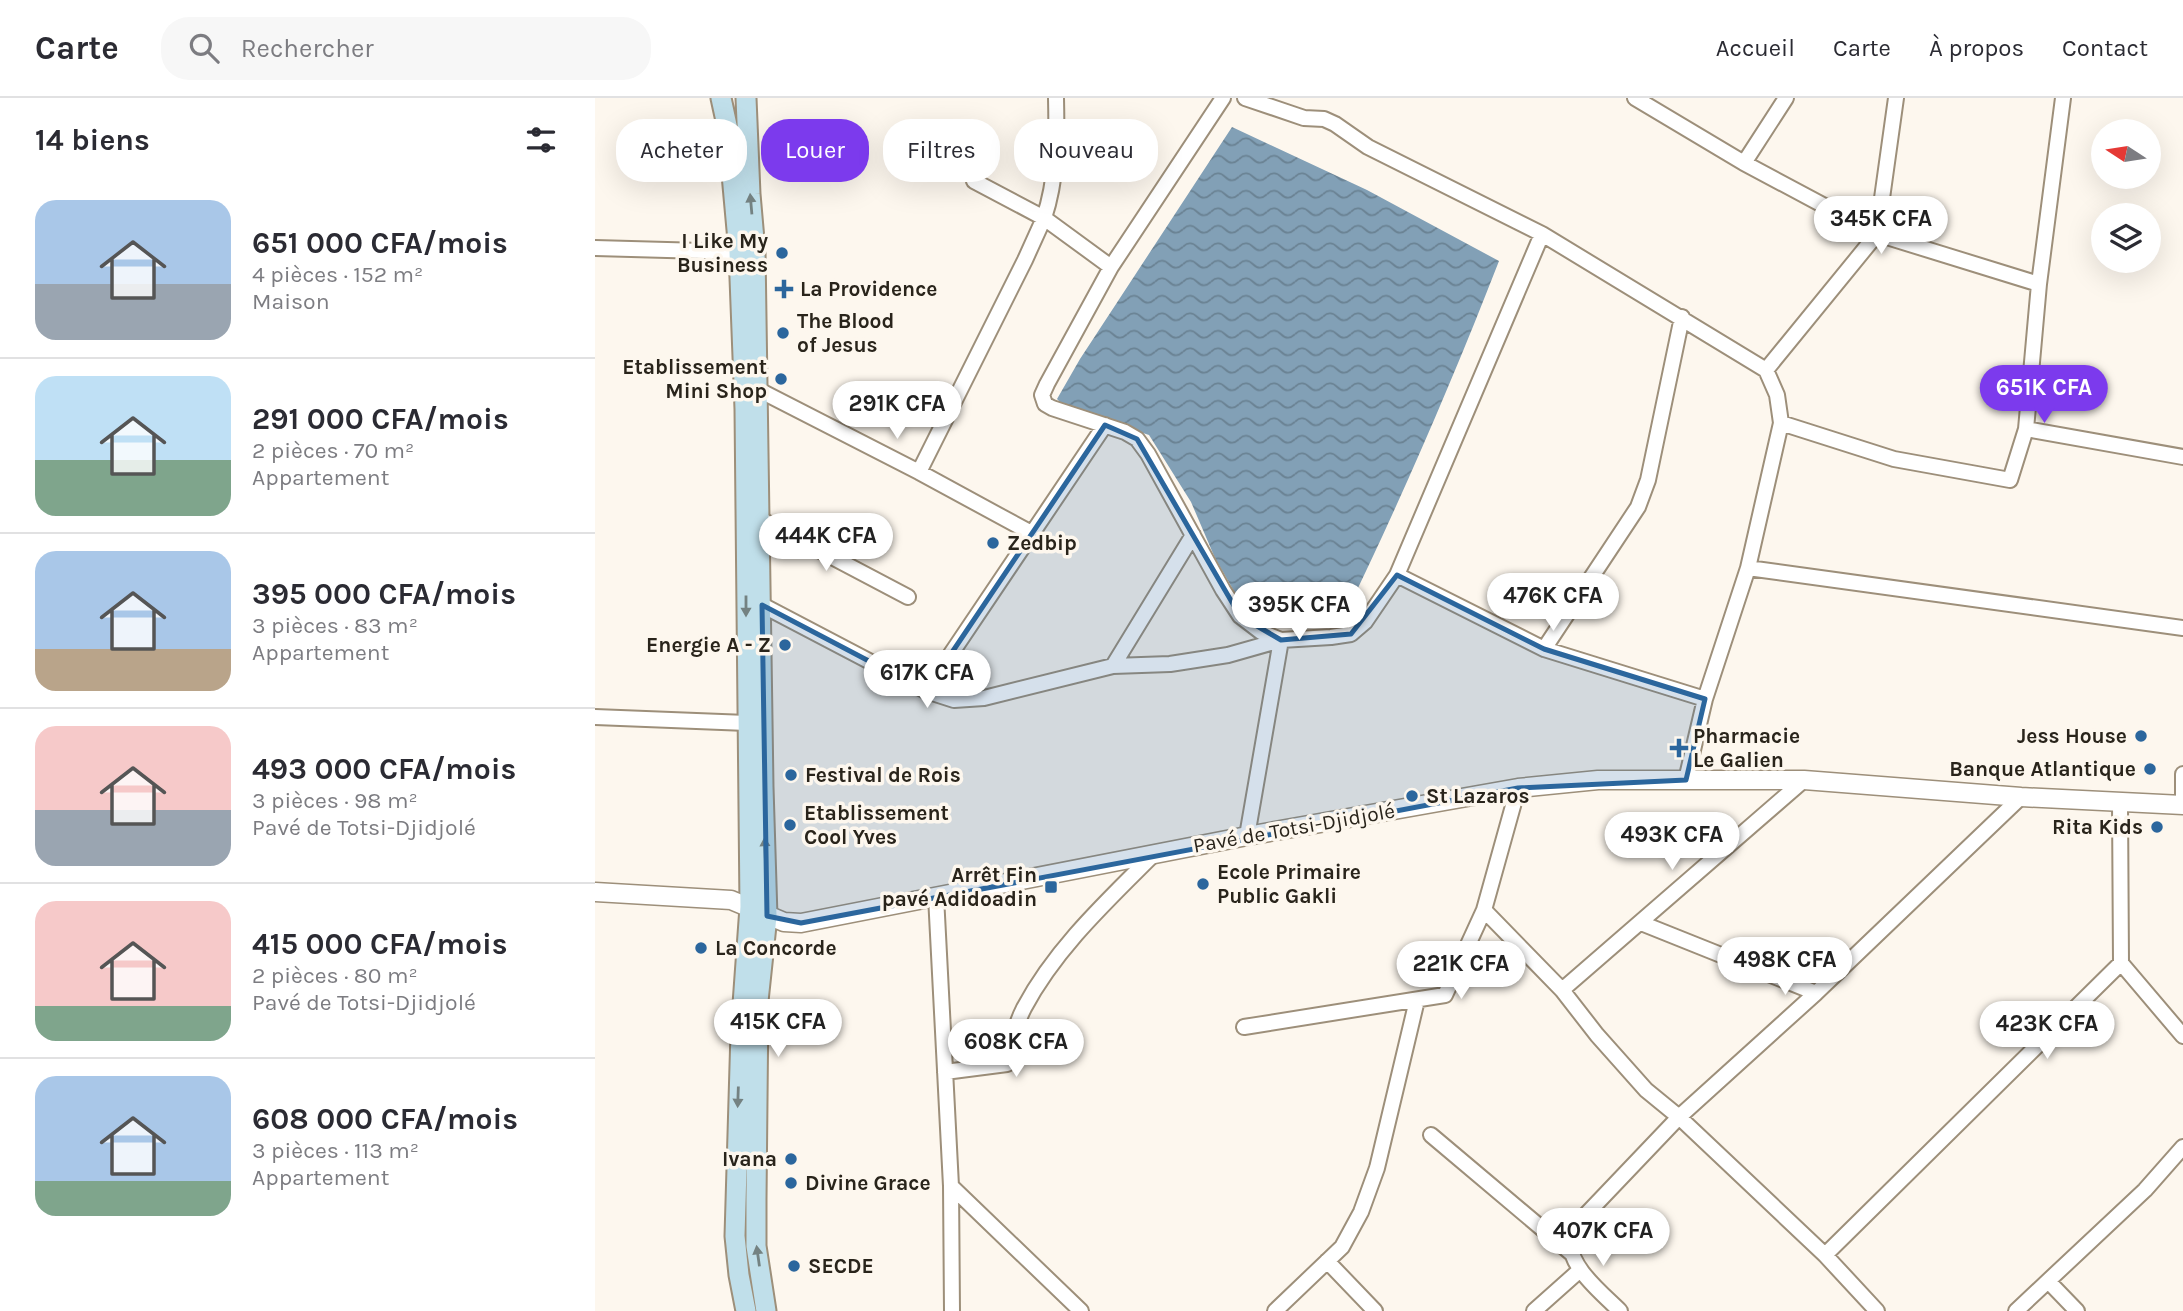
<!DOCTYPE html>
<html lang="fr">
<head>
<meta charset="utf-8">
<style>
	body { margin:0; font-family:Karla,sans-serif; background:#f7f7f7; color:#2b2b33; height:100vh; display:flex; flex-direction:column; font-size:26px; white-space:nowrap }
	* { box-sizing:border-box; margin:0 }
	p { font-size:23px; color:#7c7c81 }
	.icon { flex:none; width:38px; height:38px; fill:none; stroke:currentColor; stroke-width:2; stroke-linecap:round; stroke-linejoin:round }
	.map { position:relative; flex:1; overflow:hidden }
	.drawer { display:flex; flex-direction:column; background:#fff; width:595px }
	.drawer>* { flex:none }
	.top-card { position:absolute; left:21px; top:21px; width:665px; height:63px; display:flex; gap:14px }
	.needle { width:46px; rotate:282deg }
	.controls { position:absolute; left:1496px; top:21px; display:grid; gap:14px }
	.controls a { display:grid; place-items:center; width:70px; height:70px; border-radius:50%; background:#fff; box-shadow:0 7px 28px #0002; font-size:35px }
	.price { position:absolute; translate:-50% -60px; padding:0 16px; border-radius:24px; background:#fff; color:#222; font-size:23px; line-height:46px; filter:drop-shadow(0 2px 4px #0008) }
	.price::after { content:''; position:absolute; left:50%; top:42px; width:21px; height:16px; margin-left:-10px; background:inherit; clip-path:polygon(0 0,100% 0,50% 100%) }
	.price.active { background:#7c3aed; color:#fff }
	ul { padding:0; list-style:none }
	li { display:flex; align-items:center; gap:21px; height:175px; padding:0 35px }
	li+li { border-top:2px solid #e1e1e2 }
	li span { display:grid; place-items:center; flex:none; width:196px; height:140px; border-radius:21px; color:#555 }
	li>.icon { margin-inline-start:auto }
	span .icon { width:84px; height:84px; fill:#fffc; stroke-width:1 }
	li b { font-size:30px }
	h2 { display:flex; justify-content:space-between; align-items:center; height:84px; padding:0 35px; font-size:30px }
	.tag { padding:0 24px; border-radius:28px; background:#fff; box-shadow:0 7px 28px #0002; font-size:24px; line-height:63px }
	.tag.active { background:#7c3aed; color:#fff }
	header { display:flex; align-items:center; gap:42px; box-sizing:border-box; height:98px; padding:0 35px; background:#fff; border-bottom:2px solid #e1e1e2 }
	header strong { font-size:33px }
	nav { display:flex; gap:38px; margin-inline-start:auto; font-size:24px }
	.search { width:490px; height:63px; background:#f7f7f7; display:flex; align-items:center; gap:18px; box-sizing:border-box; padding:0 24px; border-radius:28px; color:#7c7c81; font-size:26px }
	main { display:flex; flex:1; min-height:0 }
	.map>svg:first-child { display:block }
	.water { fill:url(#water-waves) }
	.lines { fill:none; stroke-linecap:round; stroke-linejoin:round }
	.minor-casing { stroke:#9d8f7a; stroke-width:18 }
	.tertiary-casing { stroke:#9d8f7a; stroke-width:21 }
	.secondary-casing { stroke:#9d8f7a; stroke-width:23 }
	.minor { stroke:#fff; stroke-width:14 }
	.tertiary { stroke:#fff; stroke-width:18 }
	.secondary { stroke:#c0dfea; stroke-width:19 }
	.oneway { fill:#748282 }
	.marked { fill:#2b669d; fill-opacity:0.2; stroke:#2b669d; stroke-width:5; stroke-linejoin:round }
	.poi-dot { fill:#2b669d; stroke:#fdf7ee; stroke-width:2.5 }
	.labels { text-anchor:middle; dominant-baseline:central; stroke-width:7; stroke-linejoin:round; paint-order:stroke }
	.poi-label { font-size:21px; font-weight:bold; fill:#29241b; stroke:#fdf7ee; text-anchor:start }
	.street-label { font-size:21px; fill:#29241b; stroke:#fdf7ee }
</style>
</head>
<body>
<header>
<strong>Carte</strong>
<div class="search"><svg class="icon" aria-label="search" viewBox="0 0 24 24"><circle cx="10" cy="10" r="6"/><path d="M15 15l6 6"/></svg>Rechercher</div>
<nav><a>Accueil</a><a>Carte</a><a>À propos</a><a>Contact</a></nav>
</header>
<main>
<section class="drawer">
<h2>14 biens<svg class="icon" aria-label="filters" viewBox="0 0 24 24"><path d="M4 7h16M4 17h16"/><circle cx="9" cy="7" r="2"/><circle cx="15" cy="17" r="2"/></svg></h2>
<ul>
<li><span style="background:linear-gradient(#a9c7e8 60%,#9aa5b1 0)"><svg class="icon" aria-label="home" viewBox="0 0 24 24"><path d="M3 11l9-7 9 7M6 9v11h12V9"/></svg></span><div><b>651 000 CFA/mois</b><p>4 pièces · 152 m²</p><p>Maison</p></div></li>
<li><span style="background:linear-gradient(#bfe0f5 60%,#7fa58c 0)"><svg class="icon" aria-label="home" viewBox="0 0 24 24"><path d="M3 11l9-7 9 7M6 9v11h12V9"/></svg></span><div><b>291 000 CFA/mois</b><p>2 pièces · 70 m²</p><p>Appartement</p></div></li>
<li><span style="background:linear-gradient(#a9c7e8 70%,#b9a48a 0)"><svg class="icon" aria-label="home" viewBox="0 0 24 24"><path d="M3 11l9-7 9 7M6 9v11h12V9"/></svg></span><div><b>395 000 CFA/mois</b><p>3 pièces · 83 m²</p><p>Appartement</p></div></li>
<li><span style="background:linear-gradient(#f6c9c9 60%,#9aa5b1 0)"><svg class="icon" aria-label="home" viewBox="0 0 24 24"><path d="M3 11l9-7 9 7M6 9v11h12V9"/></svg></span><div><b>493 000 CFA/mois</b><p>3 pièces · 98 m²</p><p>Pavé de Totsi-Djidjolé</p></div></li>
<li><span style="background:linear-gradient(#f6c9c9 75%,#7fa58c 0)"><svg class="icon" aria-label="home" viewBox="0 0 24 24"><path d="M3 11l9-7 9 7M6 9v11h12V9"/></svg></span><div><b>415 000 CFA/mois</b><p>2 pièces · 80 m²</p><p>Pavé de Totsi-Djidjolé</p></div></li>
<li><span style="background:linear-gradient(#a9c7e8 75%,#7fa58c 0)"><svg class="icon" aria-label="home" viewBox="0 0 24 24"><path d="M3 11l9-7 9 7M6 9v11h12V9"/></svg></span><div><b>608 000 CFA/mois</b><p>3 pièces · 113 m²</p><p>Appartement</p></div></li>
</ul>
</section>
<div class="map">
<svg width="1588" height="1213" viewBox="0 0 1588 1213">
	<defs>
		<pattern id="water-waves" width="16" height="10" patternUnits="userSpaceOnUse" patternTransform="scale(1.75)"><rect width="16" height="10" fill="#82a0b6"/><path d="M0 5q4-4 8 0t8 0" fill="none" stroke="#6a8293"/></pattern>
	</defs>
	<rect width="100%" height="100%" fill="#fdf7ee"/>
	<path class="water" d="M637,29l135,63 132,71c-47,121 -99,241 -156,358l-45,8 -38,-7 -25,-27 -20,-35 -24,-56 -42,-67 -83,-27 -9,-9 23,-40z"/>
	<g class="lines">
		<g class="minor-casing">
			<path id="minor" d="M461,0c1,41 1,81 -12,120l67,49
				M628,0l-112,169 -64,117 -5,11 3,9 7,4 73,24 12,7 11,15 75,136 17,26 21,16 20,8 50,-3 20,-3 14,-12 32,-47 145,-341
				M650,0l59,20 20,1 11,5 33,23 174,87 224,136 11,25 4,28 -33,145 -43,131 -19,81
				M1040,0l109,65 133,71 162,50
				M1149,65l42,-65
				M0,150l144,4
				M1171,272l111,-136 19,-136
				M154,287l170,87 114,62
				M1186,325l113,36 116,21 16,-51 13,-145 24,-186
				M1431,331l157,28
				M324,374l106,-212 19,-42 -70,-37
				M165,421l148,78
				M1153,470l435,60
				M802,477l147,74 161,50
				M167,507l164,86 28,9 30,-2 129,-32 57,-2 58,-9 53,-15 -34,196
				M949,551l94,-142 10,-27 34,-163
				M518,568l80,-131
				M331,593l179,-266
				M0,619l152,6
				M1588,676v32
				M341,798l15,290 1,125
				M889,812l78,80 35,45 49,55 33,27 146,138 52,56
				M1046,825l175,70
				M1526,865l62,73
				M967,892l242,-210
				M649,929l201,-32 39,-85 34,-122
				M350,974l62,-8c8,-9 6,-19 8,-30 1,-9 5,-18 9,-26 32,-60 83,-107 131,-155
				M836,1037l140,118
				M356,1088l130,125
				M1230,1157l296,-292 -1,-160
				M732,1163l48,50
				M1453,1183l29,30
				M680,1213l67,-64 19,-35 16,-44 40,-168
				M939,1213l46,-41
				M1025,1213c-17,-17 -54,-46 -49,-72 1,-5 4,-10 6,-15l102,-107 137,-124 205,-196
				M1421,1213l129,-121 38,-43"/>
		</g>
		<g class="tertiary-casing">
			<path id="tertiary" d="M0,794l136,8 53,22 17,1 446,-87 271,-48 80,-8h206l217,17 162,8"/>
		</g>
		<g class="secondary-casing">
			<path id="secondary" d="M126,0l7,32 11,122 6,157 5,498 -9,125 -6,204 4,39 7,36
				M151,0l4,96 5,57 8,536 4,129 -9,85 -2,199v46l10,65"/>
		</g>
		<use href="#minor" class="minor"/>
		<use href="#tertiary" class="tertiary"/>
		<use href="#secondary" class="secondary"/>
	</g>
	<defs><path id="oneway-solid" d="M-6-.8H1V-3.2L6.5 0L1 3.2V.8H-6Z" transform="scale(1.75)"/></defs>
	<g class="oneway">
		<use href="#oneway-solid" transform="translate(156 106) rotate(-95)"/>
		<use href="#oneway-solid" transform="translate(151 508) rotate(90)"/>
		<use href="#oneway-solid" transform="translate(170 750) rotate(-92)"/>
		<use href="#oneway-solid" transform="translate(143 999) rotate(92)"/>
		<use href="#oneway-solid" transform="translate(163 1158) rotate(-98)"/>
	</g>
	<path class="marked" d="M510,327l32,14 103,177 41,24 70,-6 46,-59 147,74 161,50 -19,81 -168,8 -717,135 -34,-7 -5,-311 164,86z"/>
	<g class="poi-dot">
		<circle cx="187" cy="155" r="7"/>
		<path d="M185.5 180.5h7v7h7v7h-7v7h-7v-7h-7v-7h7z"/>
		<circle cx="188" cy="235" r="7"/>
		<circle cx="186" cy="281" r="7"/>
		<circle cx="398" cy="445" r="7"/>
		<circle cx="190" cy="547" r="7"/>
		<circle cx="1546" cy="638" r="7"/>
		<path d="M1080.5 639.5h7v7h7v7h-7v7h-7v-7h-7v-7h7z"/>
		<circle cx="1555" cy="671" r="7"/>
		<circle cx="196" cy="677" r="7"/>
		<circle cx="817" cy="698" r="7"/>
		<circle cx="195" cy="727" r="7"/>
		<circle cx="1562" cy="729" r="7"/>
		<circle cx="608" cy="786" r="7"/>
		<rect x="449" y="782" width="14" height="14" rx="3.5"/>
		<circle cx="106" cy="850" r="7"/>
		<circle cx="196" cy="1061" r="7"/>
		<circle cx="196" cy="1085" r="7"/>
		<circle cx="199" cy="1168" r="7"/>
	</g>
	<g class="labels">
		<g class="poi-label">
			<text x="173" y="143" text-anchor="end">I Like My<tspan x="173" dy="24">Business</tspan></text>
			<text x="205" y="191">La Providence</text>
			<text x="202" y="223">The Blood<tspan x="202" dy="24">of Jesus</tspan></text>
			<text x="172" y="269" text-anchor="end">Etablissement<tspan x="172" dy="24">Mini Shop</tspan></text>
			<text x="412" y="445">Zedbip</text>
			<text x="176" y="547" text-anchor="end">Energie A - Z</text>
			<text x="1098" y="638">Pharmacie<tspan x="1098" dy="24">Le Galien</tspan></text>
			<text x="1532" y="638" text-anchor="end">Jess House</text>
			<text x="1541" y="671" text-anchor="end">Banque Atlantique</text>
			<text x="210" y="677">Festival de Rois</text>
			<text x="831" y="698">St Lazaros</text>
			<text x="209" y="715">Etablissement<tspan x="209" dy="24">Cool Yves</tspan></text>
			<text x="1548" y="729" text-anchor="end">Rita Kids</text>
			<text x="622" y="774">Ecole Primaire<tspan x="622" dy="24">Public Gakli</tspan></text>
			<text x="442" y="777" text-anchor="end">Arrêt Fin<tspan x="442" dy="24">pavé Adidoadin</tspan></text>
			<text x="120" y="850">La Concorde</text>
			<text x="182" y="1061" text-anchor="end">Ivana</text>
			<text x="210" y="1085">Divine Grace</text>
			<text x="213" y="1168">SECDE</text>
		</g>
		<g class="street-label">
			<text transform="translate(699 730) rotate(-10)">Pavé de Totsi-Djidjolé</text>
		</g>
	</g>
</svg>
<div class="controls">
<a><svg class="needle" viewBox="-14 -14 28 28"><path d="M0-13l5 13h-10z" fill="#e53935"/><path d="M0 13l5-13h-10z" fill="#7c7c81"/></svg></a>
<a><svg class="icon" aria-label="layers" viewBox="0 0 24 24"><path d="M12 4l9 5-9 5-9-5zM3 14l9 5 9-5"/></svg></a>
</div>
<b class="price" style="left:1286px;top:158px">345K CFA</b>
<b class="price active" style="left:1449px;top:327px">651K CFA</b>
<b class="price" style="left:302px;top:343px">291K CFA</b>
<b class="price" style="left:231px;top:475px">444K CFA</b>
<b class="price" style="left:958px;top:535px">476K CFA</b>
<b class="price" style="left:704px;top:544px">395K CFA</b>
<b class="price" style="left:332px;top:612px">617K CFA</b>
<b class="price" style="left:1077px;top:774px">493K CFA</b>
<b class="price" style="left:1190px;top:899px">498K CFA</b>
<b class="price" style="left:866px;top:903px">221K CFA</b>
<b class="price" style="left:183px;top:961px">415K CFA</b>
<b class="price" style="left:1452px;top:963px">423K CFA</b>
<b class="price" style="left:421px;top:981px">608K CFA</b>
<b class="price" style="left:1008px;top:1170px">407K CFA</b>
<div class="top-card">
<a class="tag">Acheter</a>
<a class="tag active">Louer</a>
<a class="tag">Filtres</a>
<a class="tag">Nouveau</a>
</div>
</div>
</main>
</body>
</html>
